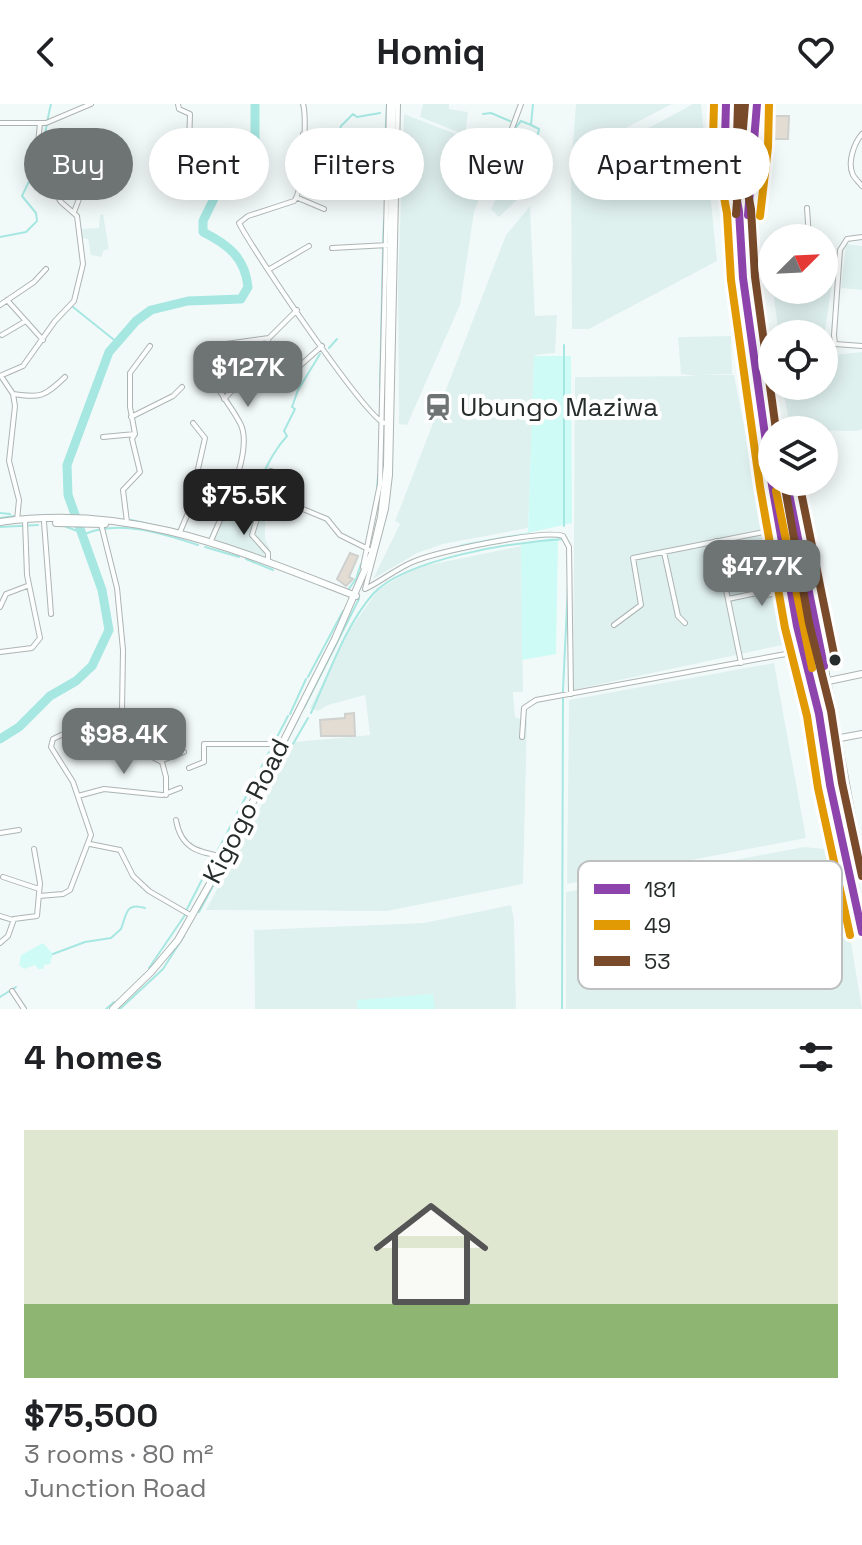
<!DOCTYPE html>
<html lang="en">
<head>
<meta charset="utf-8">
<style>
	body { margin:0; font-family:"Space Grotesk",sans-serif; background:#f6f6f6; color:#202124; height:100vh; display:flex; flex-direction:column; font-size:30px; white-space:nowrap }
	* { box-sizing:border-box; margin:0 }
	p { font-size:26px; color:#757577 }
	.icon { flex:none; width:44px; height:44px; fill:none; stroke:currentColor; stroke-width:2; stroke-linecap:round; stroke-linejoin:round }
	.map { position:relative; height:905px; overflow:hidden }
	.panel { display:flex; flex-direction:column; background:#fff; flex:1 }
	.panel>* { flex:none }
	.hud { position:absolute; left:24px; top:24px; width:814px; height:72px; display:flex; gap:16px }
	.needle { width:52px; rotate:66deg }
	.fabs { position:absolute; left:758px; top:120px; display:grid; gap:16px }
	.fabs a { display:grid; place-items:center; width:80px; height:80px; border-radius:50%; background:#fff; box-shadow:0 4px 20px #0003; font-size:40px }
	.price { position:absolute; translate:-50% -68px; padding:0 18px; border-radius:16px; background:#6d7473; color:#fff; font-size:26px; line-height:52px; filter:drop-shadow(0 2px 4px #0008) }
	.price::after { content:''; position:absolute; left:50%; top:48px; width:24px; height:18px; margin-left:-12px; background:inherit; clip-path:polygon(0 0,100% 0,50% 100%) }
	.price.selected { background:#222; color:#fff }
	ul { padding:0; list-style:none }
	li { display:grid; align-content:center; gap:16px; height:424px; padding:0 24px }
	li span { display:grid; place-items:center; height:248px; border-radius:0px; color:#555 }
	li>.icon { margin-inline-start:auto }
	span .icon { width:144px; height:144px; fill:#fffc; stroke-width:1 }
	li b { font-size:34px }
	h2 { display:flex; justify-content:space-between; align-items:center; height:96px; padding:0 24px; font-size:34px }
	.chip { padding:0 28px; border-radius:36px; background:#fff; box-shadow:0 4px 20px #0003; font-size:28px; line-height:72px }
	.chip.selected { background:#6d7473; color:#fff }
	header { display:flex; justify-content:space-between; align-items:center; height:104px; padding:0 24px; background:#fff; font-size:36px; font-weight:800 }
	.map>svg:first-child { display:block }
	.built { fill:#dff1ef }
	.green { fill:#cefbf6 }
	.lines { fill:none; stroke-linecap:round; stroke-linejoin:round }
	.stream { stroke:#a6e7e2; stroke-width:2 }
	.river { stroke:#a6e7e2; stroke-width:9 }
	.building { fill:#e2dcd2; stroke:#cfd1cf; stroke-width:2 }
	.minor-casing { stroke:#adb4b3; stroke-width:6 }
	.secondary-casing { stroke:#adb4b3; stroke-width:8 }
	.trunk-casing { stroke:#adb4b3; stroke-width:9 }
	.minor { stroke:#fdfefe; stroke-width:4 }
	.secondary { stroke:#fdfefe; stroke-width:6 }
	.trunk { stroke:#fdfefe; stroke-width:7 }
	.bus-1-casing { stroke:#fff; stroke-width:14 }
	.bus-2-casing { stroke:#fff; stroke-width:14 }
	.bus-3-casing { stroke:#fff; stroke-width:14 }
	.bus-1 { stroke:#8e44ad; stroke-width:8 }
	.bus-2 { stroke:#e29a04; stroke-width:8 }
	.bus-3 { stroke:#7a4b2a; stroke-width:8 }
	.bus-dot { fill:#262c2b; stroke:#fff; stroke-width:3 }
	.labels { text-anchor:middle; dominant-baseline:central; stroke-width:8; stroke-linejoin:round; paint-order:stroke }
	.poi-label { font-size:26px; fill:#262c2b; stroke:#fff; text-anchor:start }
	.street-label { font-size:26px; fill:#262c2b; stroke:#fff }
	.key { fill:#fff; stroke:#bec0bf; stroke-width:2 }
	.key-label { font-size:22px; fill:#262c2b }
</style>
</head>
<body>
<header><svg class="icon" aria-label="back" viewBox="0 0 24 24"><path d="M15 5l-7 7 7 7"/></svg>Homiq<svg class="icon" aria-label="heart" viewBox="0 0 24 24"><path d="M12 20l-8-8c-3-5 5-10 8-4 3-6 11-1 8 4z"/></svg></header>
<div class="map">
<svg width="862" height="905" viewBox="0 0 862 905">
	<rect width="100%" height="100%" fill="#f2faf9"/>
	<path class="built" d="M423,0h26v5l19,3 -3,23 -45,-18z
		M576,0h96l-100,52z
		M693,0h8l16,157 -128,68h-17l-1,-159z
		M404,10l93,36 -23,62 -14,93 -53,120 -8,-1 -1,-142z
		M519,58l1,35 -21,20 -8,-8 20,-39z
		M530,102l5,110 22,-1 -2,38 -20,2 -7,173 -85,16 -26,9 -44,26 27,-55 -5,-3 111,-286z
		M103,110l6,35 -6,2 -1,6 -11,-2 -3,-16 -6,-1 -1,-9 18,-1 1,-13z
		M846,140l16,2v44l-21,-2z
		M824,163l9,10 -9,60v-3h-50l-1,-4 5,-2 -5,-38h51z
		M731,232l1,38 -34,1h36l53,269 -214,46 2,-313 121,-1 -15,-2 -3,-37z
		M824,247l1,5 37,-4v77l-4,2 -67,-1 -9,-44h42z
		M270,360l-5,62v13l6,13 -8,7 -49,-20 11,-28 19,-3z
		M521,442l2,146h-10l2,25 12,4 -4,163 -136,27 -181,-1 89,-168 75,-7 -5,-40 -37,10 -10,6 -8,-3 39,-77 29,-41 36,-22z
		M774,559l32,175 -239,46 2,-184z
		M804,743l22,2 24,87 12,73h-296v-117z
		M511,801l3,14 2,90h-261l-1,-79 170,-7z"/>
	<path class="green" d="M534,252h37l1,167 -111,25 -1,-4 68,-12z
		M552,434l6,2 -2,114 -34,6 -1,-115z
		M43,839l10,11 -3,10 -6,1 -1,4h-5l-3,-4 -11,4 -5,-4 2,-10z
		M433,890l2,15h-77l-1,-9z"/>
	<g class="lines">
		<path class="stream" d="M483,10l8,-1 19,8
			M514,20l2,3 5,-6 10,4 2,-21
			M337,33l4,-11 12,-12 4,3 23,-4
			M510,37l16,4 6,-9 6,-2 1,-5 -8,-4
			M385,40l2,-40
			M38,57c7,-19 8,-37 13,-57
			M384,79l1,-32
			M0,133l26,-5 11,-11 -1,-8 -14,-17 12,-25
			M383,139l1,-23
			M73,203l45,36
			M564,241v181
			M329,244l8,-9
			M380,284l3,-139
			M377,385l1,-14
			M0,409l10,1
			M237,412c23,-25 27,-55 50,-80l-3,-5 11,-22 -3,-2 6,-17 22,-36
			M0,414l14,-2
			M131,416l50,11
			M64,422l21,8c34,-15 80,0 113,11
			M0,423l38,-2
			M205,443l34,10
			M246,455l27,11
			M348,486l8,-11 5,-15
			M308,573l35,-66
			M304,604l55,-109
			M311,609c18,-39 34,-87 62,-119 33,-36 143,-52 190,-55
			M290,610l16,-35
			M293,640l15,-26
			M267,676l32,-63
			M216,750l72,-138
			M186,807l27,-53
			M199,808l22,-41
			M53,850l32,-12 26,-4 10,-9c6,-15 4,-27 24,-21
			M149,864l36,-53
			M0,893l16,-10
			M106,905l8,-7
			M120,905l43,-40 21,-33
			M562,905l1,-319 5,-104"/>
		<path class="river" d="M0,635l19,-12 31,-31 26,-15 16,-15 17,-36 -7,-40 -34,-95 -1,-30 42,-113 27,-31 15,-11 37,-9 53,-2 7,-12c-3,-29 -19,-42 -45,-55v-11l21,-43 31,-38v-36"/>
	</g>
	<path class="building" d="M774,12h15l-1,23h-14z
		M350,449l8,3 -9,21 4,2 -7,7 -9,-7z
		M354,609l1,23h-34l-1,-16 25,-2v-4z"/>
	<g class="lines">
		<g class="minor-casing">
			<path id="minor" d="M178,0l1,5 11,5 -1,33
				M303,0c4,13 0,88 -9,97l-46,15 -9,7c14,28 126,193 145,200
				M0,19h46l45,-19
				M303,30l58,16 27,-2
				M862,30c-8,9 -15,29 -9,41 2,4 6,7 9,11
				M505,57l-1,-11 17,-46
				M298,94l26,11
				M807,104l2,30
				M74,108l10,-26
				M862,133l-15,2 -7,11 -6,85 1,9 27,2
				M332,144l56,-3
				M751,153l21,1
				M824,159l15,-4
				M268,166l41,-24
				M7,196l36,40
				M0,201l34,-23 12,-13
				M2,231l22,-13
				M294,267l28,-25
				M0,272l23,-10 32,-45 19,-20 9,-37 -6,-48 -16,-14 -25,-38 4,-41
				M1,272l12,18 2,12 -6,55 10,39 -2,20
				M13,290c28,4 31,3 52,-17
				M224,295l30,-31 15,-30
				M131,313l42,-21 9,-9
				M103,333l32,-3
				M288,409l10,-6 29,12 13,16 30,15
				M44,418l7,92
				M127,418l-4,-32 17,-18 -8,-33 3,-5 -5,-27v-34l20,-27
				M101,420l16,64 6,62 -1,60 -13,16
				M180,428l8,-19 17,-75 -12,-15
				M211,437c11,-27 44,-91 29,-118 -10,-19 -24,-33 -31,-54l13,-11 4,-14 43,-6 28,-28
				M716,437l25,122
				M664,448l14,64 7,7
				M268,458v-9l-16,-18 19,-64
				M363,463l17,-83 9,-380
				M365,485l21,-80 4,-34 8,-371
				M365,485c17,-8 32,-21 50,-28 23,-9 127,-32 148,-25l6,11 2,147
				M728,495l38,-8 1,4 22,-5
				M0,503l6,-13 21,-8
				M614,521l27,-20 -8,-47 146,-29
				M0,548l32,-4 8,-10 -13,-63 -2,-54
				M522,633l2,-29 12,-8 266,-49
				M160,657l24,-9
				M189,664l15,-6v-18h76
				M78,692l26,-7 58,6 18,-7
				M176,716c5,29 22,32 49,37
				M0,729l19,-3
				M90,740l30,6 13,26 16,15 43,25
				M3,773l36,12
				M39,792l24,-2 7,-4 21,-55 -18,-53 -22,-35 2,-8 21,-10 16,-16 4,1 34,30 34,18 4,15v18
				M0,812l13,4
				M0,839l8,-7 6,-17 23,-3 3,-33 -6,-34
				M12,887l12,18"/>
		</g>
		<g class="secondary-casing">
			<path id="secondary" d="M0,418c132,-19 237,28 356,74
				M56,419l49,1
				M813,585l6,-6 43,-9
				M824,637l38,-7
				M113,905l38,-37 27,-32 47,-83 110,-218 38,-88 8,-34 6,-52 6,-361"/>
		</g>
		<g class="trunk-casing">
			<path id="trunk" d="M726,0l-1,35 14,72 4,67 29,207 25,141 22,88 11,71 32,147
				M757,0c0,37 -10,74 -9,111 1,72 15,145 27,215
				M787,378l25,119 50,273"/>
		</g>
		<use href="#minor" class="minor"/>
		<use href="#secondary" class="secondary"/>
		<use href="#trunk" class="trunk"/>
		<g class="bus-1-casing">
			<path id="bus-1" d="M726,0l-1,35 14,72 4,67 29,207 25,141 22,88 11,71 32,147
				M748,111l9,-111
				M788,385l36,177"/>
		</g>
		<g class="bus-2-casing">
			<path id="bus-2" d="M714,0l-1,36 14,73 4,67 29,207 25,141 22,88 11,72 32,147
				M760,112l8,-69 1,-43
				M776,387l36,177"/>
		</g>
		<g class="bus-3-casing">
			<path id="bus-3" d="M738,0l-1,34 14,71 4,68 21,153
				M736,110l9,-110
				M784,378l25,141 22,88 11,72 20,93
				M800,383l36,177"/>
		</g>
		<use href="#bus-1" class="bus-1"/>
		<use href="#bus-2" class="bus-2"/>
		<use href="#bus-3" class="bus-3"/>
	</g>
	<defs>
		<g id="station-bare" transform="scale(2.16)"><path d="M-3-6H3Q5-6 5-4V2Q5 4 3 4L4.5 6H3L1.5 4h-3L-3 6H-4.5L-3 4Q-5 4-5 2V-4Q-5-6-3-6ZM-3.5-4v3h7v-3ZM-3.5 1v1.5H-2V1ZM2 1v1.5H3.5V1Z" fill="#6d7473" stroke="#fff" stroke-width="2.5" paint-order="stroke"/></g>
	</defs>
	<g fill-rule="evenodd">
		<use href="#station-bare" x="438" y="303"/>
	</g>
	<circle class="bus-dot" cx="835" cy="556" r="7"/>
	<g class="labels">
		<g class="poi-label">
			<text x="460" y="303">Ubungo Maziwa</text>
		</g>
		<g class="street-label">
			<text transform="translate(246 707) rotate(-63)">Kigogo Road</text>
		</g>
	</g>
	<rect x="578" y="757" width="264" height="128" rx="12" class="key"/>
	<rect x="594" y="780" width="36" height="10" fill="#8e44ad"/>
	<rect x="594" y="816" width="36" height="10" fill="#e29a04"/>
	<rect x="594" y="852" width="36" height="10" fill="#7a4b2a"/>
	<g class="key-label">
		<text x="644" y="793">181</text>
		<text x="644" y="829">49</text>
		<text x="644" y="865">53</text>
	</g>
</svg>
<div class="fabs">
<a><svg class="needle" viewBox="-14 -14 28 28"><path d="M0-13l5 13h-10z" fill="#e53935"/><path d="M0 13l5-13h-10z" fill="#757577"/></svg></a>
<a><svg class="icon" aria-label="locate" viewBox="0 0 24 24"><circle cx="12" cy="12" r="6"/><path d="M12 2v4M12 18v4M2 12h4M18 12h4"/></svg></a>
<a><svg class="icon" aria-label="layers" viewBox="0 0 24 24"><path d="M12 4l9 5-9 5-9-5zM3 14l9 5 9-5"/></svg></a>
</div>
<b class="price" style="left:248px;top:305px">$127K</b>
<b class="price selected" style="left:244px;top:433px">$75.5K</b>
<b class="price" style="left:762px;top:504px">$47.7K</b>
<b class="price" style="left:124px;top:672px">$98.4K</b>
<div class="hud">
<a class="chip selected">Buy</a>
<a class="chip">Rent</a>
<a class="chip">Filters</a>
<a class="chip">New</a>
<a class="chip">Apartment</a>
</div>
</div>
<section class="panel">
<h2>4 homes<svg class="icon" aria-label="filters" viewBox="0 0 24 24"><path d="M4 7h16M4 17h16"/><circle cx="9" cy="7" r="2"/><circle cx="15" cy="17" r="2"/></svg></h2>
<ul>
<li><span style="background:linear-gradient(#dfe7d0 70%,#8fb573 0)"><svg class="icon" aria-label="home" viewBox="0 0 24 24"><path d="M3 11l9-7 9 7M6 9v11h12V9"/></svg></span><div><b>$75,500</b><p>3 rooms · 80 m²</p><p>Junction Road</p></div></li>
</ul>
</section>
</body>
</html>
